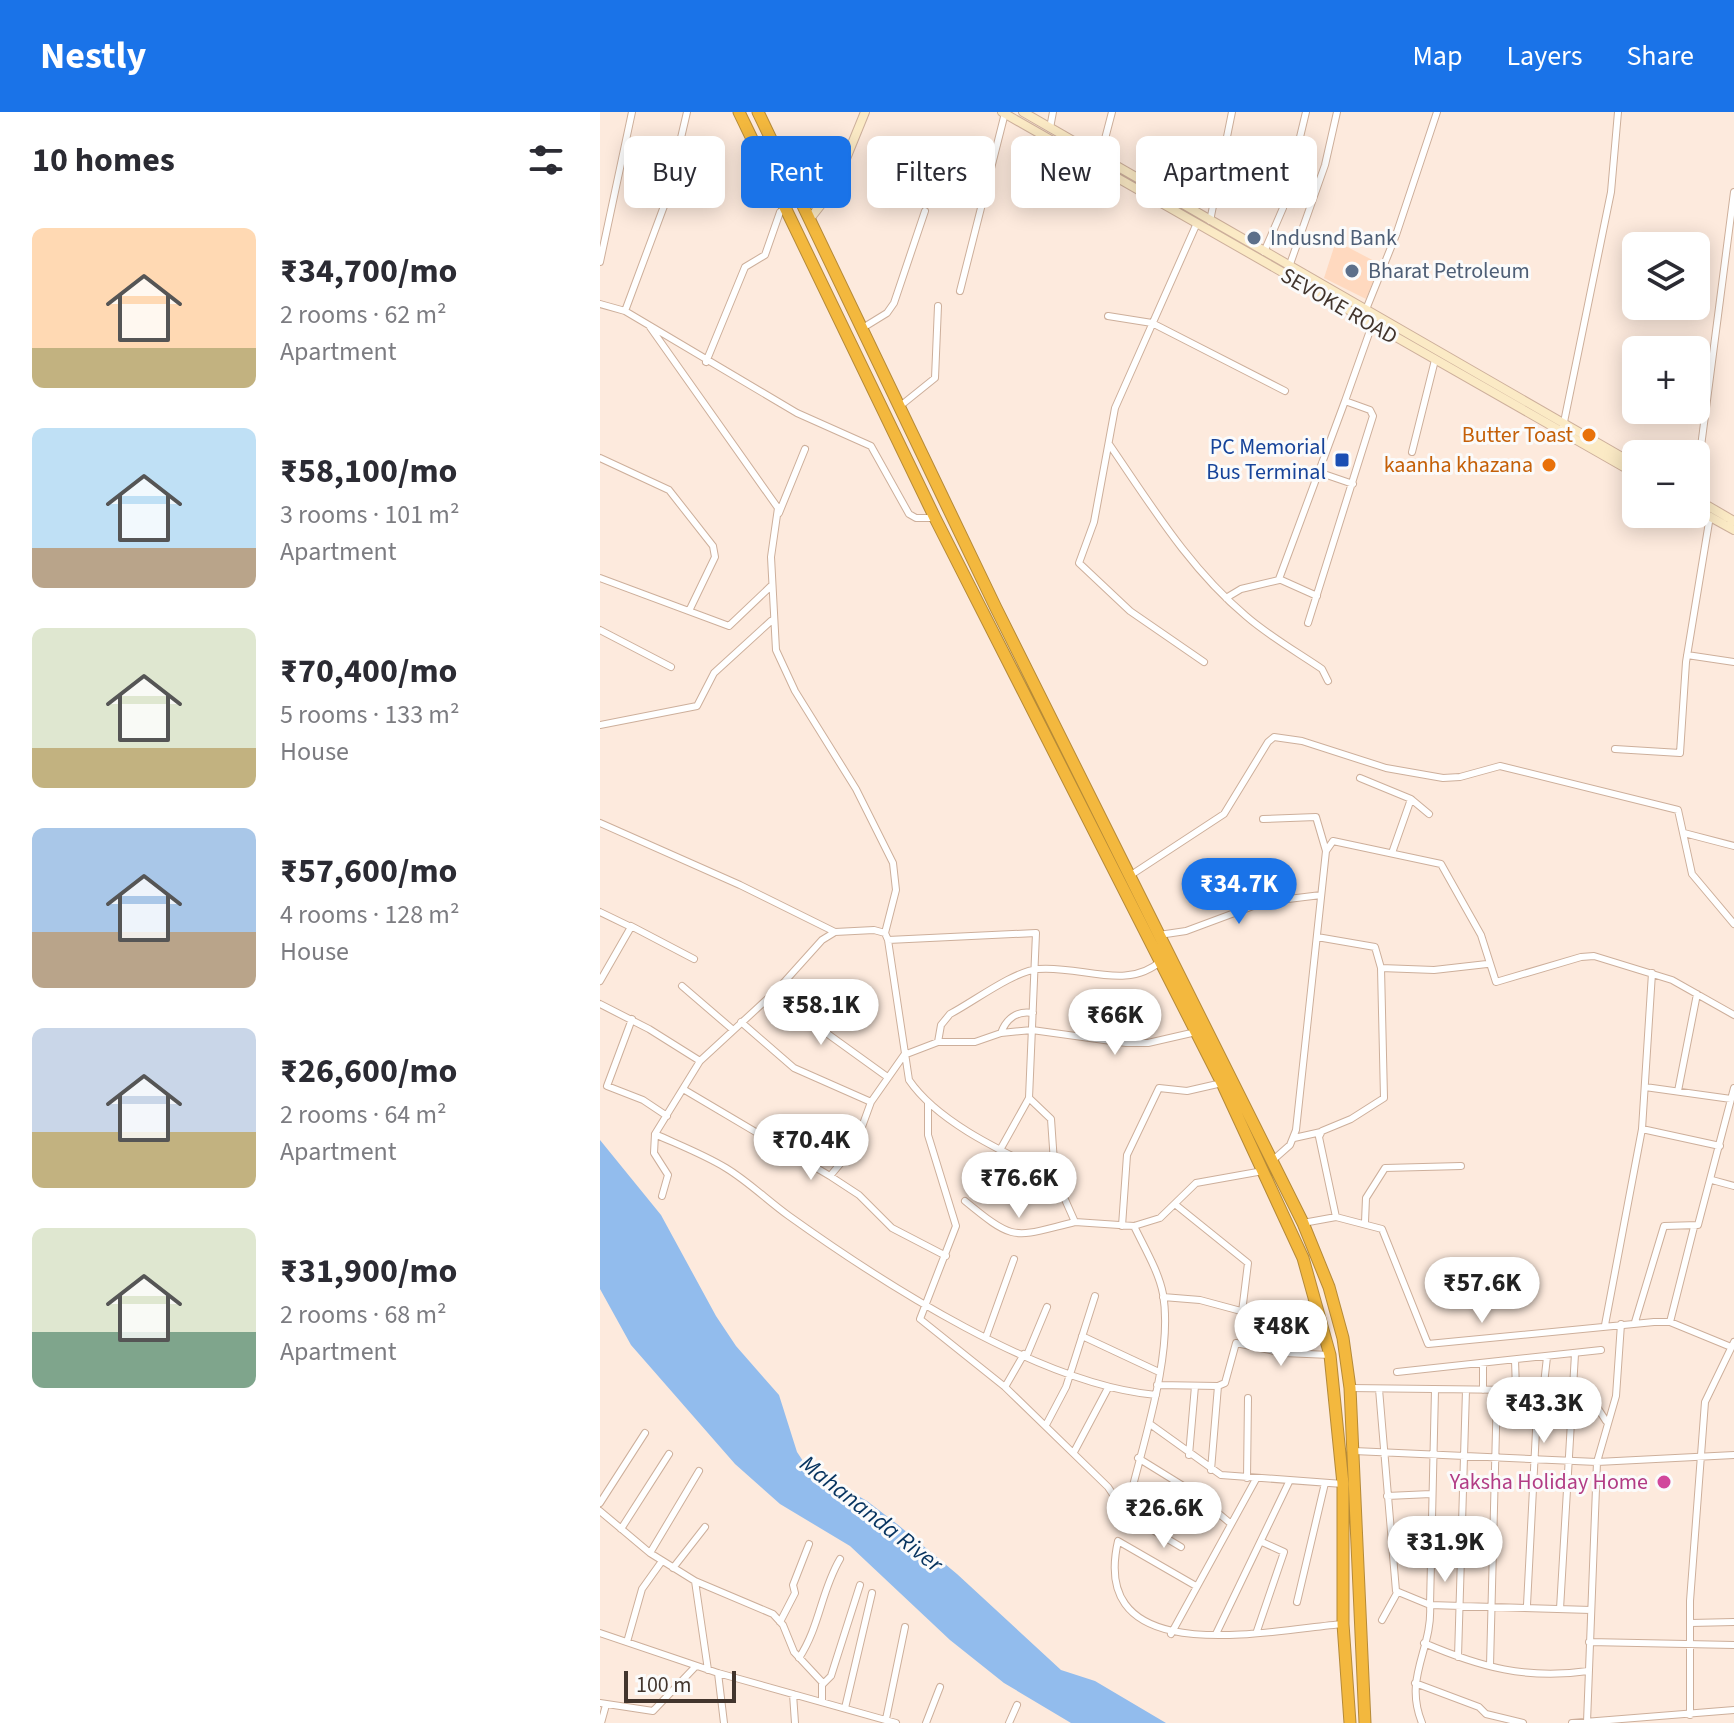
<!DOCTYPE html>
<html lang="en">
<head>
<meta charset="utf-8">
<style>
	body { margin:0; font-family:"Source Sans 3",sans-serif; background:#f2f2f3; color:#2b2b33; height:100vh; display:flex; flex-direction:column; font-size:30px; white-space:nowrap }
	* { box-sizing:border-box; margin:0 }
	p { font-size:26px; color:#7c7c81 }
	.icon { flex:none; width:44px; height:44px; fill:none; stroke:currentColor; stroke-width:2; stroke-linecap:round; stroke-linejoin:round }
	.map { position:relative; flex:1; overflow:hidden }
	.side { display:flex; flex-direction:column; background:#fff; width:600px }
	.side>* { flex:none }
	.hud { position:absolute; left:24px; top:24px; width:760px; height:72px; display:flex; gap:16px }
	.controls { position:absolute; left:1022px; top:120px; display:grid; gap:16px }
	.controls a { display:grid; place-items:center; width:88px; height:88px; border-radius:12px; background:#fff; box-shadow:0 4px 20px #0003; font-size:40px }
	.scale { position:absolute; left:24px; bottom:20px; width:112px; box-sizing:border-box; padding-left:8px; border:4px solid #42352d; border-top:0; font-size:22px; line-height:28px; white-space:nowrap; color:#42352d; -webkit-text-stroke:6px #fbfbfb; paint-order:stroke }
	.price { position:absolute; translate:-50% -68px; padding:0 18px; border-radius:28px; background:#fff; color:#222; font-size:26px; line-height:52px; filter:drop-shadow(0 2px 4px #0008) }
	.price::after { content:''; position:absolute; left:50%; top:48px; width:24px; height:18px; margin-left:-12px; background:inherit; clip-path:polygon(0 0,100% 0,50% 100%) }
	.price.on { background:#1a73e8; color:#fff }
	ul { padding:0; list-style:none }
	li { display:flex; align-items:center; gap:24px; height:200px; padding:0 32px }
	li span { display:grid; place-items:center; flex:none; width:224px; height:160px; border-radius:12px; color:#555 }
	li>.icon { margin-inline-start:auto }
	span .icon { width:96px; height:96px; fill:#fffc; stroke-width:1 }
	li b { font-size:34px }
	h2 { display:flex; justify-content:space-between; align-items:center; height:96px; padding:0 32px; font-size:34px }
	.chip { padding:0 28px; border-radius:12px; background:#fff; box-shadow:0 4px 20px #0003; font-size:28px; line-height:72px }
	.chip.on { background:#1a73e8; color:#fff }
	header { display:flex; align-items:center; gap:48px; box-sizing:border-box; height:112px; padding:0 40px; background:#1a73e8; color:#fff }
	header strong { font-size:38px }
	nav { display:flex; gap:44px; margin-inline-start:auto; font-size:28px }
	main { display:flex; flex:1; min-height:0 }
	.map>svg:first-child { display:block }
	.built { fill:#ffd9bf }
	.water { fill:#92bced }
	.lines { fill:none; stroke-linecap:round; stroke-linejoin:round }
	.street-casing { stroke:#cdaf9b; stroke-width:8 }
	.secondary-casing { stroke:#cdaf9b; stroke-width:10 }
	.highway-casing { stroke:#b58a38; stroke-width:13 }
	.street { stroke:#fff; stroke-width:6 }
	.secondary { stroke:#fbeac5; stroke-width:8 }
	.highway { stroke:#f3b83e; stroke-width:11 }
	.service-dot { fill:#5c6f8a; stroke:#fbfbfb; stroke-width:3 }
	.food-dot { fill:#e8710a; stroke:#fbfbfb; stroke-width:3 }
	.transit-dot { fill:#1a4fb4; stroke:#fbfbfb; stroke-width:3 }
	.hotel-dot { fill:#d1479c; stroke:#fbfbfb; stroke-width:3 }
	.labels { text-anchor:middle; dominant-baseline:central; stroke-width:6; stroke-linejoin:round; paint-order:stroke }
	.service-label { font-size:22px; fill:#4e5e75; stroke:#fbfbfb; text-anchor:start }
	.street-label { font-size:22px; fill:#42352d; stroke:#fbfbfb }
	.food-label { font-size:22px; fill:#c56008; stroke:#fbfbfb; text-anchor:end }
	.transit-label { font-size:22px; fill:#164399; stroke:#fbfbfb; text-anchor:end }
	.hotel-label { font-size:22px; fill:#b23c85; stroke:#fbfbfb; text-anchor:end }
	.water-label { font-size:24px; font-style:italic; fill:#06335f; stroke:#fbfbfb }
</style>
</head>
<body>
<header>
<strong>Nestly</strong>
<nav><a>Map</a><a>Layers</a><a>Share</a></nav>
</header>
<main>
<section class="side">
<h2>10 homes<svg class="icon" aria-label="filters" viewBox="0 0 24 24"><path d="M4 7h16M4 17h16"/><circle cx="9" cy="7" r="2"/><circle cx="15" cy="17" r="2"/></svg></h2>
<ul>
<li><span style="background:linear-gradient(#ffd9b3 75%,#c2b280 0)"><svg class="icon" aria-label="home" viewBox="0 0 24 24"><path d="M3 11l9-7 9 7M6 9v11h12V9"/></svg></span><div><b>₹34,700/mo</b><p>2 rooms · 62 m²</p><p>Apartment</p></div></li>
<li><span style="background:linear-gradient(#bfe0f5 75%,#b9a48a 0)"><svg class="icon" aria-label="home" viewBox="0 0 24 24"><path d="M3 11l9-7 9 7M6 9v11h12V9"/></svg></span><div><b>₹58,100/mo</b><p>3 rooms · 101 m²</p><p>Apartment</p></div></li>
<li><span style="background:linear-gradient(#dfe7d0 75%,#c2b280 0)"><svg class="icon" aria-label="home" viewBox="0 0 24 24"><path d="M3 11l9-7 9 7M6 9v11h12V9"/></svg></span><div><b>₹70,400/mo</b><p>5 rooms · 133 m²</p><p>House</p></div></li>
<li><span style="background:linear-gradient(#a9c7e8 65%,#b9a48a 0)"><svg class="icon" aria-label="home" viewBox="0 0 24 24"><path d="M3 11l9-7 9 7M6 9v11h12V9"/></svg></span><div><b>₹57,600/mo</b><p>4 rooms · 128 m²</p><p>House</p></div></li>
<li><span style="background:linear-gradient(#c9d6e8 65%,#c2b280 0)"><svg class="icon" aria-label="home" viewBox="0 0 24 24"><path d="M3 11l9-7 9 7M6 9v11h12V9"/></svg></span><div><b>₹26,600/mo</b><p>2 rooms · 64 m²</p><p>Apartment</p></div></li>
<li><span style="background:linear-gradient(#dfe7d0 65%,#7fa58c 0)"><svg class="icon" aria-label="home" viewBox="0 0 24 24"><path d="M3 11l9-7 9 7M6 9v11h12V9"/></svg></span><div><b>₹31,900/mo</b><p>2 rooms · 68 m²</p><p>Apartment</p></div></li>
</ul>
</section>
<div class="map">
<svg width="1134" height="1611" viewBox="0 0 1134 1611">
	<rect width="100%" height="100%" fill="#fdeadd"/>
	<path class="built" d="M736,129l44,23 -14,35 -42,-21z"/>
	<path class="water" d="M0,1028l61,75 55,101 20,30 43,49 18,57 10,15 60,34 30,23 60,50 104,96 34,11 71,42h-95l-67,-40 -54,-43 -100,-94 -70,-42 -45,-40 -104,-119 -31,-56z"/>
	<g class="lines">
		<g class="street-casing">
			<path id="street" d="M450,16l3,-16
				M500,46l12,-46
				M610,109l22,-109
				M597,111l-82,185 -21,114 -15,41 51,48 74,51
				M664,140l19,-44 23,-96
				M0,150l32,-150
				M689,155l36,-102 12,-53
				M360,179l45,-178
				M0,192l25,7 172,102 74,33 38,68 7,4h19
				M25,199l42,-113 20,-86
				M765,200l31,-77 41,-123
				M508,204l44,7 133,68
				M50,215l128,181 -7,49 5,93 19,41 61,98 37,74 3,27 -11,43
				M261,217l26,-16 7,-10 31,-92
				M106,250l39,-95 20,-12 15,-43 6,-5
				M299,295l36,-29 3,-72
				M963,315l48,-235 7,-80
				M509,332c42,61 80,124 137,172 23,20 51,36 76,53l6,12
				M812,340l23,-92
				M0,346l69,32 44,56 2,11 -26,54
				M718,360l35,12
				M1096,373l38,-293
				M179,401l26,-64
				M0,466l129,48 42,-40
				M717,484l-38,-17 66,-178
				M626,486l15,-9 38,-9
				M708,511l65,-207 -3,-6 -25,-9 27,-76
				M0,518l71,37
				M1087,543l47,7
				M0,613l97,-19 17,-33 57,-52
				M1015,637l65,4 6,-91 24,-146
				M760,666l51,21
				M663,707l53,-2 10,34
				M0,711l140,62 95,47
				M1084,721l50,13
				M792,741l19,-54 18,15
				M531,763l93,-61 44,-72 6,-5 28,4 84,27 57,10 17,-1 40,-11 178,44 14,64 42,50
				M0,800l31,15 -31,54
				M31,814l63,33
				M559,823l27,-4 78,-29 57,-7
				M717,825l58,10 6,21 3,130 -33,21 -29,12 -3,6 17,80
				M288,828l148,-7 -7,165 22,21 4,58
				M781,856l53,2 53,-6
				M82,874l50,43
				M177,878l48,42 61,44
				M0,892l49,25 51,32
				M32,907l-25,67 36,14 24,16
				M141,910l53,46 77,34
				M401,921c5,-14 16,-23 32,-20
				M338,930l3,-17 9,-11c23,-12 64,-43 88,-45 44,-4 89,23 124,-9
				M1045,975l86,12
				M83,977l147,87 29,19 33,33 54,28
				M1078,979l19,-97
				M328,991v32l28,91 -36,93 85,68 103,100 18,27 55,33
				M1042,1017l78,17
				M55,1022c24,11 50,21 71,34 23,14 42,33 63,48 95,68 252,169 367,179
				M694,1026l27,-6
				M181,1035l17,-22
				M400,1038l29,-52
				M194,1043l24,-31
				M673,1048l17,-15 6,-15 30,-279 7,-10 108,23 40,71 15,47 85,-25 13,-1 78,24 62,35
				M230,1064l25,-30 16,-44 33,-47 34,-13h37l26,-9 31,-3 94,13h22l48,-11
				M1112,1068l22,6
				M62,1084l6,-21 -14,-22 1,-19 45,-73 77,-71 45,-50 13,-8 39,-2 11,3 3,7 21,140c30,44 99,74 146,97l20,45 59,4 26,-8 36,-35 67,-12
				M365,1089c51,42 48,36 110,21
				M576,1093l72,58 -6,49
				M765,1110l1,-24 19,-30 76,-2
				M703,1111l33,-6 46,12 46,115 226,-22h16l61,25
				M522,1114l5,-71 32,-67 28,3 35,-8
				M563,1185l37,3 82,22 40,1
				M1035,1210l29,-96 34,-1 36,-137
				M1070,1210l24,-95
				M1005,1213l37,-196 10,-156
				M482,1224l77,36
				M386,1225l28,-78
				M427,1243l20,-48
				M915,1248l1,30
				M883,1251v27
				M797,1260l204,-22
				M557,1273l61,1 7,-3 11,-40 48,10 46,2
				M405,1275l19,-33
				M750,1276l166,2 74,6 16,25
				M779,1277l17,202 34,14c3,44 -27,72 -8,118
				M835,1278l-5,215 161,5
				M943,1281l4,-36
				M550,1312l71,51 122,9
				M446,1313l20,-38 29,-91
				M754,1339l243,11 137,-7
				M474,1340l34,-64
				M589,1343l6,-69
				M538,1346l55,34 37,31
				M611,1358l7,-84
				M647,1366l1,-80
				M787,1384l44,-2
				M0,1391l45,-70
				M0,1399l50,42 45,28 78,33 10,11 11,27 28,30v20
				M526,1402c14,-63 48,-157 37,-220 -4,-22 -19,-47 -29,-68
				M21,1417l48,-75
				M50,1441l49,-82
				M73,1456l32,-41
				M95,1469l13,89
				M596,1474l-78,-45c-30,131 152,89 225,83
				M697,1490l28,-119
				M927,1493l11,-213
				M960,1497l15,-255
				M782,1508l15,-27
				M180,1510l15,-29 -2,-8 16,-41
				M1091,1511l43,-1
				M657,1519l27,-79 -22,-10
				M0,1521l118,40 178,50
				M571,1522l85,-155
				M616,1522l73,-152
				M27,1530l15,-53 20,-28
				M989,1530l145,3
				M824,1531c56,24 103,37 164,28
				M858,1545l8,-267
				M199,1546c21,-32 22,-67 41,-99
				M890,1554l7,-276
				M118,1561l6,50
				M815,1571l64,24 7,7 37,9
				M223,1572l8,-8 29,-91
				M193,1582l2,29
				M0,1591l53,8 43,-45
				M245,1596l27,-115
				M1090,1603v-114l15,-199 29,-60
				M286,1607l19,-92
				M987,1610l10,-260 19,-66 5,-72
				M1,1611l5,-18
				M326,1611l14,-36
				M409,1611l8,-18
				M972,1611l162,-13"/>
		</g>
		<g class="secondary-casing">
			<path id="secondary" d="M402,0l634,362
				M423,0l613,353
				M209,108l25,-32 31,-76
				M1096,387l38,22
				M1096,397l38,21"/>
		</g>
		<g class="highway-casing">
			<path id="highway" d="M139,0l196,406 287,565 81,175 27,97 13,129v140l7,99
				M158,0l238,496 307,615 26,64 14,51 7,50 15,335"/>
		</g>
		<use href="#street" class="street"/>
		<use href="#secondary" class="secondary"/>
		<use href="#highway" class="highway"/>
	</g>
	<g class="service-dot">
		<circle cx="654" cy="126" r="8"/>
		<circle cx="752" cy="159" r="8"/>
	</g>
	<g class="food-dot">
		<circle cx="989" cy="323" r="8"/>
		<circle cx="949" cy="353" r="8"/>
	</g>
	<rect class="transit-dot" x="734" y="340" width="16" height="16" rx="4"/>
	<circle class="hotel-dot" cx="1064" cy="1370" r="8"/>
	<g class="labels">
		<g class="service-label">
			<text x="670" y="126">Indusnd Bank</text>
			<text x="768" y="159">Bharat Petroleum</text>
		</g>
		<g class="street-label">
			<text transform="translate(739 194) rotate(30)">SEVOKE ROAD</text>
		</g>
		<g class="food-label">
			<text x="973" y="323">Butter Toast</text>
			<text x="933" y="353">kaanha khazana</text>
		</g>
		<g class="transit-label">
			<text x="726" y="335">PC Memorial<tspan x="726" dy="25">Bus Terminal</tspan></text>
		</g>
		<g class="hotel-label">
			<text x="1048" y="1370">Yaksha Holiday Home</text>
		</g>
		<g class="water-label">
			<text transform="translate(271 1402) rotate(38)">Mahananda River</text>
		</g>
	</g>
</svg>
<div class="controls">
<a><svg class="icon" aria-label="layers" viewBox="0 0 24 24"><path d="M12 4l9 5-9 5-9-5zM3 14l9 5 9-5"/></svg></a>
<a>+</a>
<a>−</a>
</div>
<div class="scale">100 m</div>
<b class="price on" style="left:639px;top:814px">₹34.7K</b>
<b class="price" style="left:221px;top:935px">₹58.1K</b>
<b class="price" style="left:515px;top:945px">₹66K</b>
<b class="price" style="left:211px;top:1070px">₹70.4K</b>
<b class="price" style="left:419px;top:1108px">₹76.6K</b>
<b class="price" style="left:882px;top:1213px">₹57.6K</b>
<b class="price" style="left:681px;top:1256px">₹48K</b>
<b class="price" style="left:944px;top:1333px">₹43.3K</b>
<b class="price" style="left:564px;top:1438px">₹26.6K</b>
<b class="price" style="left:845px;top:1472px">₹31.9K</b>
<div class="hud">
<a class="chip">Buy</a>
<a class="chip on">Rent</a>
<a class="chip">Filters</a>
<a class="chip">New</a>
<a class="chip">Apartment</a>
</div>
</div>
</main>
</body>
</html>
